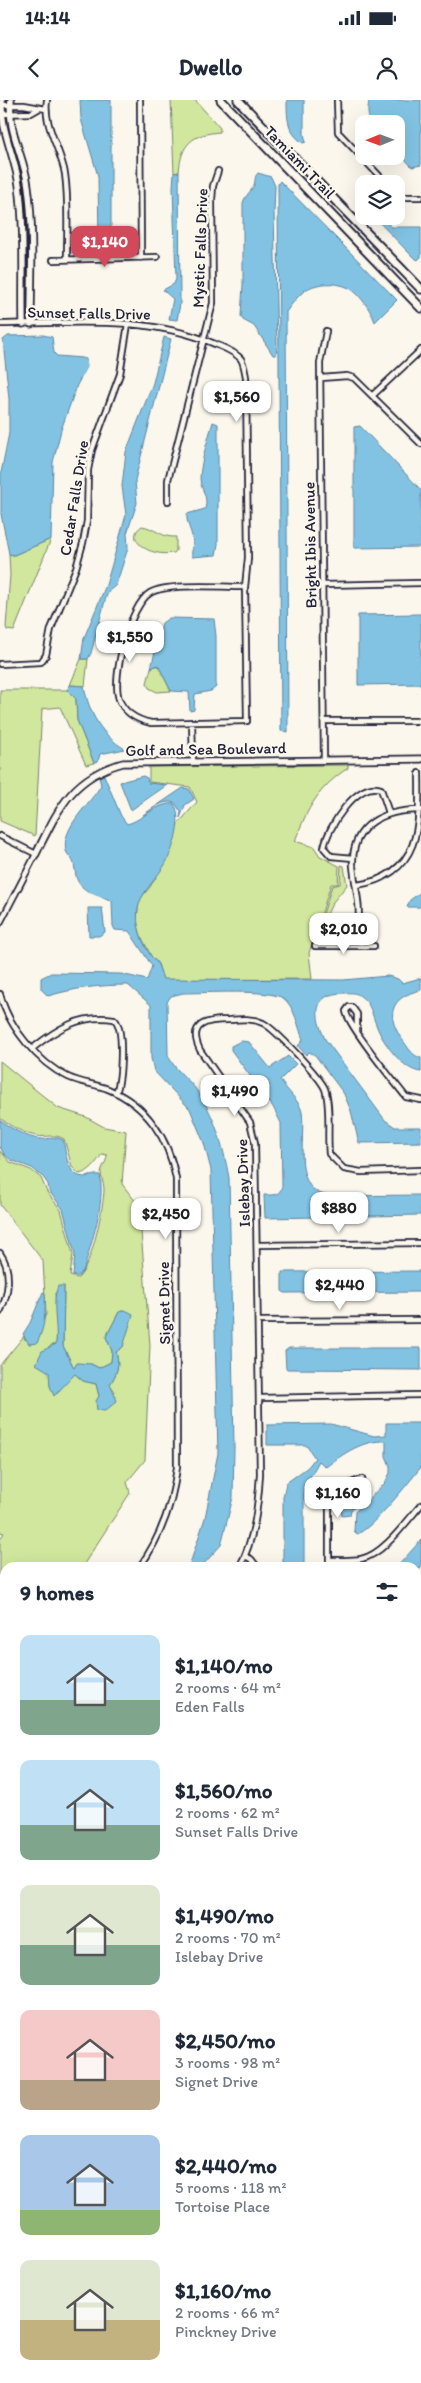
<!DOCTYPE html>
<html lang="en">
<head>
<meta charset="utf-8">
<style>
	body { margin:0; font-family:Itim,sans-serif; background:#f2f2f3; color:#1f2937; height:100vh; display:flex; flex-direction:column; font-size:19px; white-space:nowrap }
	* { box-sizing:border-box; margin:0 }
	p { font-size:16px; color:#747a83 }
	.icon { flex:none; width:28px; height:28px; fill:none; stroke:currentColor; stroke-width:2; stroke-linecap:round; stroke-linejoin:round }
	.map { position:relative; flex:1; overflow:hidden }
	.panel { position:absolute; left:0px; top:1462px; width:421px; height:821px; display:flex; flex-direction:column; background:#fff; border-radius:15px 15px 0 0; box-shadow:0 5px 20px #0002 }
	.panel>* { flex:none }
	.needle { width:32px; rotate:269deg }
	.buttons { position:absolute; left:355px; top:15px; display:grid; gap:10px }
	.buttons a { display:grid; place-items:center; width:50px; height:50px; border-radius:10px; background:#fff; box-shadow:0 5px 20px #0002; font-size:25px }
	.price { position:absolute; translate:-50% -42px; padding:0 11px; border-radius:10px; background:#fff; color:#222; font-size:16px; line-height:32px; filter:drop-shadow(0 1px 2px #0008) }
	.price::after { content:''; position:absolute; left:50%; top:30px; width:15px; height:11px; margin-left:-8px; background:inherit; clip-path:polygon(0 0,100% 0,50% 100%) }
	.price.selected { background:#d1495b; color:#fff }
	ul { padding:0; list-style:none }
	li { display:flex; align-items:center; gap:15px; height:125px; padding:0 20px }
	li span { display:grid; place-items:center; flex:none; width:140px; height:100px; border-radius:10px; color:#555 }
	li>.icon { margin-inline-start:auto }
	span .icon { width:60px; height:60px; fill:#fffc; stroke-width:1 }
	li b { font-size:21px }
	h2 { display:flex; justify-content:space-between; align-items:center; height:60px; padding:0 20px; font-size:21px }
	.status { display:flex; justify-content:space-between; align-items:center; height:35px; padding:0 25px; background:#fff; direction:ltr }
	.status svg { height:14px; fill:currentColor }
	header { display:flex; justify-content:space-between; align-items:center; height:65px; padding:0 20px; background:#fff; font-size:22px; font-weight:800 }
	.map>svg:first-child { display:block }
	.green { fill:#d0e79d; stroke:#79846c; fill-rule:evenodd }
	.water { fill:#82c3e3; stroke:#5c83a0 }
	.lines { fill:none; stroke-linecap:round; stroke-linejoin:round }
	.minor-casing { stroke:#22223b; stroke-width:8 }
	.tertiary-casing { stroke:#22223b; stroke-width:9 }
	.primary-casing { stroke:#22223b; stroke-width:11 }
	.minor { stroke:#fbf7ec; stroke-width:4.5 }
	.tertiary { stroke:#fbf7ec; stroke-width:5.5 }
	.primary { stroke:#fbf7ec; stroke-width:7 }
	.labels { text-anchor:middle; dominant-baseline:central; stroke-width:5; stroke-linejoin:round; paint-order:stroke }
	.street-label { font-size:16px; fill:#22223b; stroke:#fbf7ec }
</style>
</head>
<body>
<div class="status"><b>14:14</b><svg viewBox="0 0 49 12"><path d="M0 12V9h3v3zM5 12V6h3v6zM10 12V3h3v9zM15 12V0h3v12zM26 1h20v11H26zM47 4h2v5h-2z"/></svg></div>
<header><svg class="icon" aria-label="back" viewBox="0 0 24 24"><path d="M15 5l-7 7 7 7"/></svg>Dwello<svg class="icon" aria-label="person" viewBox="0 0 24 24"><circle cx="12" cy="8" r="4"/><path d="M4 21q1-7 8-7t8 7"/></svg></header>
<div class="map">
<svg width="421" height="2283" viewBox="0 0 421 2283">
	<rect width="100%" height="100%" fill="#fbf7ec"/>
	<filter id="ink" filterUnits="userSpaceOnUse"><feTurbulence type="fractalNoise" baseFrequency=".02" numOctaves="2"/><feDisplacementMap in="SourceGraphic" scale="10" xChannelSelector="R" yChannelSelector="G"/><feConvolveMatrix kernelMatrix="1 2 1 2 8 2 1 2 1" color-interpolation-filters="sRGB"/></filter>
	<g filter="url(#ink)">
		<path class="green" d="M171,0h24l25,28v4c-28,2 -39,12 -41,40l-5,1z
			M142,426c13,2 20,12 34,11v14l-2,2c-6,1 -14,1 -20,-1 -13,-3 -27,-16 -12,-26z
			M51,439l-37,92 -7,-1 -1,-3 4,-52 -1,-21 5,1z
			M81,559h7l-3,27 -15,-1z
			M158,565l13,26 -14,1 -8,-4 -2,-5 4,-15z
			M0,590h67l9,9 1,21 17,43 -8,2 -26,-58 -18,2 -7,127 -35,-15z
			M348,665v3c-30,20 -40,39 -53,73l19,6 6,9 19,10 -1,18h-7l-22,69 3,26 -149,1 -5,-16 -7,-8 -10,-20 -4,-14 1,-13 2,-10 10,-12 17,-28 11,-35 19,-22 -7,-15 -41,-5v-15z
			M341,765l3,1 3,19 -14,17 -17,34 16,-50 8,-2z
			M0,961l58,47 28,9 18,10 22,4 -4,53 17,22 11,139 -5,115 -18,22 3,11 -48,74 -77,1 -1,84 -4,-1v-112l4,-6 -4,-1v-167l24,-29 1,4 21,-25 -3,-54 -43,-56v-54l10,11 21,8 10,8 6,14 14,18 12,44 -3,22 8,2c13,-10 26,-72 26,-89 0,-5 -3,-11 -3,-16 0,-5 6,-11 6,-18l-5,-1c-6,9 -12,18 -23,20l-7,-7 -8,-28c-10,-6 -17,-1 -27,-3 -13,-2 -27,-10 -37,-18zM64,1186l-1,60 11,22 17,-4 8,4 12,-6 1,-11 -6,-14 13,-25 10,9 -1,9 -12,22c4,13 1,22 -6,32l5,8 -16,4 -3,-12 -13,-3 -8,-7 -12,10 -6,10 -7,-8 1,-41 5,-1 1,-14 -2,-37z
			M0,1608h5v322h-5z
			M416,1853l5,1v429h-253l-4,-4h252z
			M5,2192v28l-5,-4v-18z
			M146,2279v4h-38l-2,-4z"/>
		<path class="water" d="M80,0h31v141l-2,6 -6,1 -4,-2v-6l-1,-64 -17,-57z
			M287,0h17v34l2,8 -3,1c-16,-11 -16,-25 -16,-43z
			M369,0h52v65l-9,2 -16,-18v-25h-23c-7,-7 -5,-15 -4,-24z
			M179,72l1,132 -3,16 -8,-1 4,-20 -10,-9 11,-6 2,-5 -3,-92 1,-14z
			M258,73l13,4 4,9 -1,26 3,136 -1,7h-3l-19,-29 -11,-6 -2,-4 2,-31v-82c2,-8 9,-12 11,-18 2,-6 0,-8 4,-12z
			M280,81l117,119 -22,22c-4,-11 -11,-21 -19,-29 -12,-12 -39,-12 -52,-2 -7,6 -13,14 -18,21l2,420 -7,-1 -3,-547z
			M377,116l15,11h29v30l-3,3 -5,-3 -39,-40z
			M43,235l9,2 2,16 3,3 25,2 4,1 1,8 -10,18 -16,45 -8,32 -2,77 -37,16 -5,-1 -8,-40v-41l8,-40v-34l-6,-59 5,-4z
			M164,237l7,2 -36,141 2,23 -10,30 1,15 -12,37 -7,6 -3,6 -15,56 -3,6h-7l3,-21 22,-53 20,-70 -4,-29 4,-34 27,-69z
			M213,322l5,2v120l-2,11 -24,2c-1,-7 2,-14 0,-21 -2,-8 -6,-14 -5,-22l18,-5c4,-13 -5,-20 -5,-31 1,-18 8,-39 13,-56z
			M360,326l61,64v57l-67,1v-121z
			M421,514v70l-63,1v-70z
			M169,518l45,1 2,17v51l-5,4 -16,3 -1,16 -4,1 -1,-19 -18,-1 -13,-26 -7,3 11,-45z
			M70,585l14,1c5,27 17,49 41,63l-25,5 -2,7 -4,2 -17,-43 -1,-21 -9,-9z
			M104,675l17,41 6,8c16,-4 30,-22 47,-20 10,14 -2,52 -12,65 -8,12 -22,26 -24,39 -3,17 4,34 13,48 2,3 6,5 7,9 2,4 3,10 5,14l180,1 45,-4 10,3 4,4 19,-5v12c-32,7 -36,27 -17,52 5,7 9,14 17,16v14c-17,-1 -38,-29 -44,-45 -6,-14 -5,-23 -18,-32 -5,-3 -10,-2 -15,-2 -32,0 -30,23 -19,46l60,81 10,7h26v15l-62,1 -8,-32 -7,-17 -29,-39 -6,-3 -3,3 -8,-9 5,-6c-4,-11 -9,-35 -20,-42 -16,-9 -78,-5 -100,-5l-12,3 -4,6 1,53c5,13 18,22 27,33 20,27 28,57 34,90l5,269 -1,50 -12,48 -20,22h-12l16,-49 13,-65 -7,-283 -7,-27 -14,-34 -36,-38 -3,-13v-53l-23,-20c-28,0 -53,3 -80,11l-7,-7v-11l10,-5 70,1 26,6 5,-14 -23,-35 -14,-1 -2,-4 -1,-25c-13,-6 -32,-8 -36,-25 -1,-4 -1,-8 -2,-12 -1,-5 -6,-8 -8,-13 -6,-23 26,-49 35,-66l-2,-8z
			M143,676l4,2 1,5 19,2 -36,25 -11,-28z
			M183,688l6,1 5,10 -9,6 -5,13 1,-6 -6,-9c-13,-4 -21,6 -32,12z
			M421,792v15h-14l3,-7z
			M88,808h14l3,24 -6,4h-10z
			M241,941l8,1 21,26 18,-12 8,8 -16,16c6,10 20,21 22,32 4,28 -12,81 29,84l90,-1v20l-156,3 -1,-23c9,0 16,1 18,-9l-1,-63 -8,-16 -42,-57v-4z
			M0,1020c10,8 27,18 40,19 10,1 14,-4 23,1 3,13 4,36 21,37 5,0 10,-3 16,-2 5,31 -8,64 -16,94l-5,7h-6l2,-22 -12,-45 -14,-18 -1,-7 -5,-7 -11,-9 -21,-8 -7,-6 -4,-7z
			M421,1171v21l-136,1 -3,-2v-19h3z
			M58,1186h6l-1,60 11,22 3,-5 14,1 8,4 12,-6 1,-11 -6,-14 13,-25 6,-2 8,4 -10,33 -7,5c4,13 1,22 -6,32l7,17 -12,10 -8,-1 -1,-9 3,-5 -3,-12 -13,-3 -8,-7 -21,22 -4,-10 -1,-14 -13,-8 6,-13 14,-7c2,-19 -5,-41 2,-58z
			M43,1192l2,1c1,18 0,34 -8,50l-8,1 -6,-10 7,-11z
			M289,1248h132v22l-135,-1 -1,-18z
			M386,1323h35v44c-11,14 -49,62 -64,67l-3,-3 1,-19 30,-29 5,-10v-7l-4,-10v-15c-23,-1 -42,12 -60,26l-7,-6 -15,27v79h-21v-70l3,-14 22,-16 7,-9 -9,-13h-39v-20l64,-1 43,12 12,-1z
			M351,1396h12l-12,14 -1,5 -8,1 -2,-15z
			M421,1440v27l-5,6v-5l-19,-1z
			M421,1541v32l-5,6v-33z
			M421,1731v31h-5v-26z
			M0,1932h5v30l-4,4 4,3v81l-5,-2z
			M5,2077v56l-5,6v-61z
			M5,2154v36l-5,4v-36z
			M0,2245l5,7v27h35v4h-40z
			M48,2279h56l2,4h-58z"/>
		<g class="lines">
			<g class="minor-casing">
				<path id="minor" d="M47,0c-4,26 14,49 18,74 4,28 2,57 2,85
					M140,0l1,158
					M337,0l1,32 49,52
					M0,5h24l22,4
					M1,14l30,-1 7,-4
					M396,93l8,4h17
					M53,160l104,-3
					M0,224c71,-1 148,-9 215,20 9,4 19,7 26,15 3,5 4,13 5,18l2,181 -3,29 2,134 -96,2c-13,-3 -27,-10 -32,-24 -8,-22 11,-94 31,-106 16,-10 74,-6 95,-6
					M321,278l26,-2 7,2 67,66
					M373,295l48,-45
					M168,401v-21l45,-177 -1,-103 1,-14 5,-15
					M323,485l98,-2
					M0,564l41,-2 5,-7 5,-26 25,-61 7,-25 4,-22 1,-51 4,-20 28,-76 8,-50
					M324,621h97
					M192,622l1,39
					M324,660l-4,-397 6,-32
					M0,736l36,18 -36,69
					M353,758l-22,-2 -7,-8c3,-20 34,-69 57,-59l8,24
					M357,785c64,-10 63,-59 62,-112
					M358,827l3,19
					M315,846h59
					M346,846l1,-10 11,-9c3,-23 -3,-39 -5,-61 -2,-43 32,-56 68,-56
					M0,894c8,32 38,69 68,83 13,6 27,7 40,12 39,16 61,50 68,90l1,288c-4,36 -16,70 -38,101
					M357,931v-17l-5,-7h-3l-3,4c0,12 49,72 60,86l15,3
					M33,948c25,-20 48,-34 81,-29 11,8 7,61 2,74
					M258,1145l163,-2
					M0,1153c12,17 9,41 0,59
					M259,1221l162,-1
					M260,1298l161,-3
					M245,1456l6,3 7,9
					M329,1460c10,0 22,1 32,-1 22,-4 45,-37 60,-54
					M239,1468c16,-30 19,-62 21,-94l-5,-331 -5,-21 -50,-72c-13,-27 7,-30 29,-30 12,-1 23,-2 34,3 12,6 57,54 62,66 6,17 2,46 4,65l15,15 17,3 60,-2
					M329,1468v-70l7,-9 26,-10
					M416,1512l5,-5
					M416,1800h5"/>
			</g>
			<g class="tertiary-casing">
				<path id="tertiary" d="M2,0c-2,30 13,56 17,85 6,46 3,93 4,139
					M11,0c-4,31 13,55 17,86 6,45 3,92 3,138
					M36,754c22,-44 35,-77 87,-91l298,-4"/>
			</g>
			<g class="primary-casing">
				<path id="primary" d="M221,0l200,208
					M238,0l183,189"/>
			</g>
			<use href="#minor" class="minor"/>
			<use href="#tertiary" class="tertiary"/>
			<use href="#primary" class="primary"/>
		</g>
	</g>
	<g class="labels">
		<g class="street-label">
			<text transform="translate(300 62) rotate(46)">Tamiami Trail</text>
			<text transform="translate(200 148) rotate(-88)">Mystic Falls Drive</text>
			<text transform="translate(89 213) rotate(1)">Sunset Falls Drive</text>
			<text transform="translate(74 398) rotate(-81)">Cedar Falls Drive</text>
			<text transform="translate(310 445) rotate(-91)">Bright Ibis Avenue</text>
			<text transform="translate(206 649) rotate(-1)">Golf and Sea Boulevard</text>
			<text transform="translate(243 1083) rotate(-92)">Islebay Drive</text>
			<text transform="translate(164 1203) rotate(-91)">Signet Drive</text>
		</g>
	</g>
</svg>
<div class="buttons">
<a><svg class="needle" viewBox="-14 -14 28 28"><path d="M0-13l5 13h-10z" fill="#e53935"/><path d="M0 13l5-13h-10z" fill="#747a83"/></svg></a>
<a><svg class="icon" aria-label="layers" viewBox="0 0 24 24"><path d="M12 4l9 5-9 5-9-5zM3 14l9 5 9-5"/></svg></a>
</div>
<b class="price selected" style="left:105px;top:168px">$1,140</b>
<b class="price" style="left:237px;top:323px">$1,560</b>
<b class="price" style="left:130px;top:563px">$1,550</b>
<b class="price" style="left:344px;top:855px">$2,010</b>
<b class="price" style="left:235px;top:1017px">$1,490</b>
<b class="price" style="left:339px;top:1134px">$880</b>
<b class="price" style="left:166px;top:1140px">$2,450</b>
<b class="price" style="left:340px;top:1211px">$2,440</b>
<b class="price" style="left:338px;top:1419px">$1,160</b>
<section class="panel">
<h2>9 homes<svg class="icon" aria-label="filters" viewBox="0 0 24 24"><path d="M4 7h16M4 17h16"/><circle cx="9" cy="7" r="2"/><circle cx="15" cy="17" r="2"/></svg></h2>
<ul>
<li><span style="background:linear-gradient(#bfe0f5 65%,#7fa58c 0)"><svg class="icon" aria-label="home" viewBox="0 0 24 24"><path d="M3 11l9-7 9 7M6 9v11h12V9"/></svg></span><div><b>$1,140/mo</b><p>2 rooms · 64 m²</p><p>Eden Falls</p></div></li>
<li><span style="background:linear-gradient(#bfe0f5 65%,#7fa58c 0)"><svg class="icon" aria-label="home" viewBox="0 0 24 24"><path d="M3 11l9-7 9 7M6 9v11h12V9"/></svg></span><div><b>$1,560/mo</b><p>2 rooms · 62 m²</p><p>Sunset Falls Drive</p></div></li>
<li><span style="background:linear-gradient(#dfe7d0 60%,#7fa58c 0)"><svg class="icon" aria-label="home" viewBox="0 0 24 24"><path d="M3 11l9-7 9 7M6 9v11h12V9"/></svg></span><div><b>$1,490/mo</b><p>2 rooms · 70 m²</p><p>Islebay Drive</p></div></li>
<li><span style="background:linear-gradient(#f6c9c9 70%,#b9a48a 0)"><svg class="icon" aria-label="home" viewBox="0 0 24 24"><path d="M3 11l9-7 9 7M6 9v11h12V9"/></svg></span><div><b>$2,450/mo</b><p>3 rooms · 98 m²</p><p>Signet Drive</p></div></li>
<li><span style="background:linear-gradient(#a9c7e8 75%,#8fb573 0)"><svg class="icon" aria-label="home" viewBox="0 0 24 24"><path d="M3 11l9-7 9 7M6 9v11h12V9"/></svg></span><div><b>$2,440/mo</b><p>5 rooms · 118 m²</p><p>Tortoise Place</p></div></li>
<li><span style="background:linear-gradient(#dfe7d0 60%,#c2b280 0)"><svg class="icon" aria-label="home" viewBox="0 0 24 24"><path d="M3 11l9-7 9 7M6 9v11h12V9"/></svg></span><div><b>$1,160/mo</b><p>2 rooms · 66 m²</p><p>Pinckney Drive</p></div></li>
</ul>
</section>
</div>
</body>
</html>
